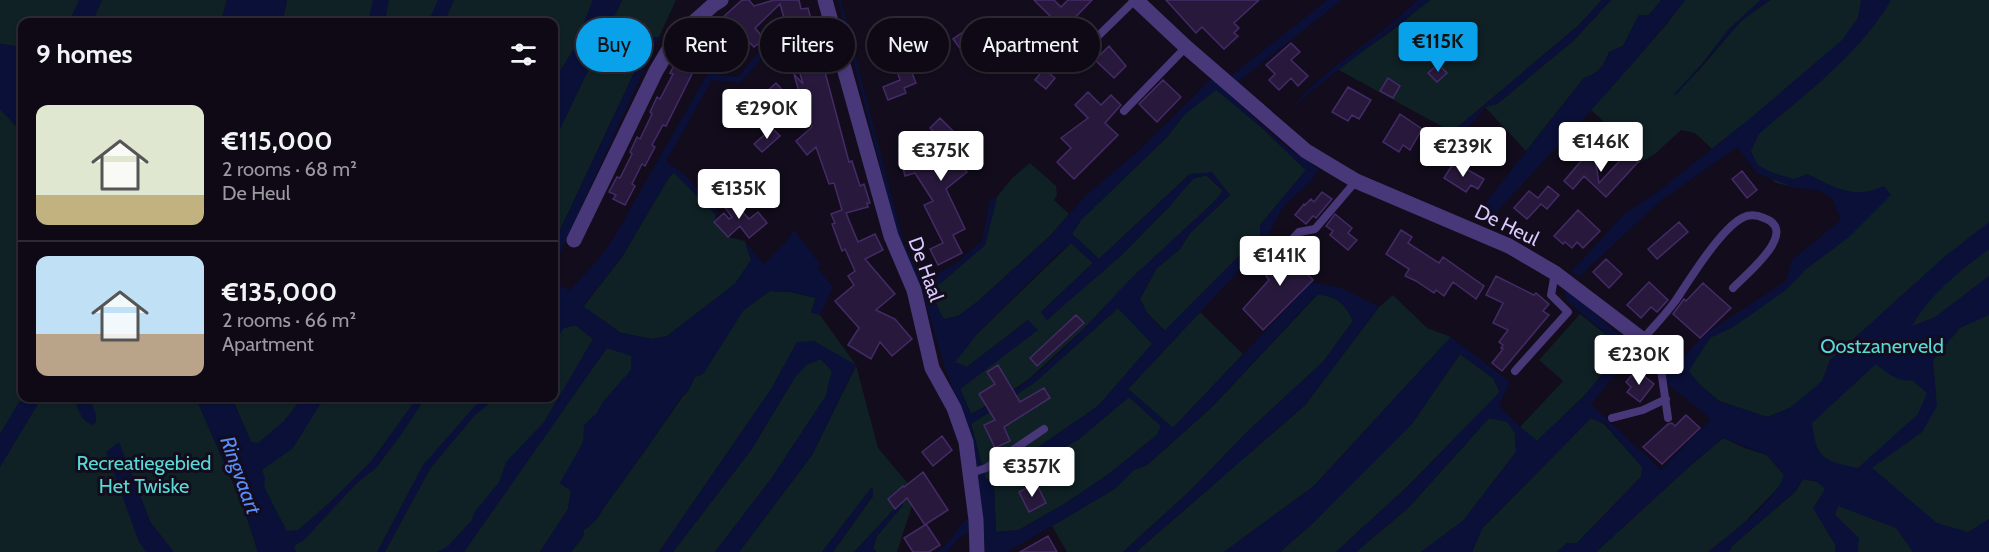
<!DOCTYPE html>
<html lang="en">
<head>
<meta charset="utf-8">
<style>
	body { margin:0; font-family:Cabin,sans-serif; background:#1c1722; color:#f1f3f6; height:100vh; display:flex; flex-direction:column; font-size:22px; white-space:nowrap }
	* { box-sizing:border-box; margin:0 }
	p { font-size:20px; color:#9b9aa0 }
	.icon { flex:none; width:33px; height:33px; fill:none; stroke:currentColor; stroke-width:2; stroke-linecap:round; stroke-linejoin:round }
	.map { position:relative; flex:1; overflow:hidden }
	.drawer { position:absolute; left:18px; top:18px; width:540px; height:384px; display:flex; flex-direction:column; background:#0e0915; border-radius:12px; box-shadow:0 2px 4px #0004,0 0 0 2px #2e2a34 }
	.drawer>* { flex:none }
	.top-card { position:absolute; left:576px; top:18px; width:570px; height:54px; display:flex; gap:12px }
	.price { position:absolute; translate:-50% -51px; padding:0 14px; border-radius:6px; background:#fff; color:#222; font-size:20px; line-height:39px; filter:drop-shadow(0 2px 3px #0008) }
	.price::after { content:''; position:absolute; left:50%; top:36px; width:18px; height:14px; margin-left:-9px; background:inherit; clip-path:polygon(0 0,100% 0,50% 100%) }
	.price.on { background:#09a1e9; color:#111 }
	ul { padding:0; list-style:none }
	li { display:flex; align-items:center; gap:18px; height:150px; padding:0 18px }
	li+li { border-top:2px solid #2e2a34 }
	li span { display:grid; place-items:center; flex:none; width:168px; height:120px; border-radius:12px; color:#555 }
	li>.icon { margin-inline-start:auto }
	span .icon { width:72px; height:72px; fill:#fffc; stroke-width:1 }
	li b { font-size:26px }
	h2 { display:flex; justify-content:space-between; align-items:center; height:72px; padding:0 18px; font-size:26px }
	.chip { padding:0 21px; border-radius:27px; background:#0e0915; box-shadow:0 2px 4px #0004,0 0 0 2px #2e2a34; font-size:21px; line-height:54px }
	.chip.on { background:#09a1e9; color:#111 }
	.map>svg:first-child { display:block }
	.green { fill:#0f2125 }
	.water { fill:#0a1037; fill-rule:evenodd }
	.building { fill:#28193c; stroke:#442b67; stroke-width:1.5 }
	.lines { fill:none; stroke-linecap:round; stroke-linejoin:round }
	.service { stroke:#493879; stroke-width:8 }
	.minor { stroke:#493879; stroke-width:15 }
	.tertiary { stroke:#493879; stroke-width:15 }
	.labels { text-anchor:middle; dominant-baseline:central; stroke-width:6; stroke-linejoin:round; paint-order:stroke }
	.street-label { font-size:20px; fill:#dac9fd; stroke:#120c1c }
	.park-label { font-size:20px; fill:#59d9d5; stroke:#120c1c }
	.water-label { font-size:21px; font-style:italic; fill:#5b8df9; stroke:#120c1c }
</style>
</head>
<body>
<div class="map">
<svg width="1989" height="552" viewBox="0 0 1989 552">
	<rect width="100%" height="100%" fill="#120c1c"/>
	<path class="green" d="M0,0h79v2l-10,20h-47v25h-1l-21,-3z
		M102,0h125l-6,22h-129z
		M287,0h153l-8,22h-150z
		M454,0h139l-19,49 -20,32v-59h-110z
		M622,0h54l-17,37h-8l-97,206v-102z
		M1430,0h172l-23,25 -127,107 -115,-63 53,-37z
		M1611,0h49v2l-11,13h-10l-16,31 -14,6c-5,14 -11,22 -25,26l-58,73 -41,-44 12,-3 77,-64z
		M1685,0h76l-32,29 -27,35 -27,30 24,-24 42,-49 29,-21h219v552h-149l-24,-39 20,33 -1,6h-106l3,-6 63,-54 8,-13 15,3 -28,-74 -23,9 -48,-16 -19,-16 -12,-14 3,-15 19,-18 144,-109 -14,-35 -25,-8 -16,2 -23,-5 -30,-27 5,-38 -39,31 -17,-16 -14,-3 -26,24 -16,9 -8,-16 -40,-37 74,-84z
		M1216,89l45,38 45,43 -46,55v10l-95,96 -18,-18 -7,-14 16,-30 24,-20 10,-16 40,-38 -18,-22 -22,1 -91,85 -27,-25 9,-14 86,-83 17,-22z
		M0,109l22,23v266h174l47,108 15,46h-258z
		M1030,163l26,23 1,9 -3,5 15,14 -18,21 -75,68 -18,13 -14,3c-6,-7 -6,-16 -13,-24l5,-8 49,-42 12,-48 15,-19z
		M674,172l42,43 -2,7 14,15 17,4 6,19 -16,24 -68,52 -15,3 -31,-6 -38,-26 39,-50 47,-80z
		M1206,175l17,16 -10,12 -78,72 -44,47 -62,57 -28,19 -30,16 -11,-25 77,-59 -9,-10 -61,47 -13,-5 23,-28 94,-91 22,20 -52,49 6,8 121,-112 25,-30z
		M770,291l21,1 25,6 -5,14 9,3 36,50 22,83 38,45 -19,59h-21l-3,-3 4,-13 26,-31 -3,-2 -46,49h-21l40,-56 -1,-9 -50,65h-83l73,-97 44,-89 -59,-24 -25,46 -113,164h-88l12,-15 1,-7c17,-12 14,-16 26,-31 25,-34 49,-68 73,-103l5,-5 7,-14 8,-3 40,-64z
		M1317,295c17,-1 30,10 36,26l-30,41 -75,69 -56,58 -69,63h-56l-15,-26 64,-38 18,-18 13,-5 66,-59z
		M1393,295l34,33 24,9 -137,149 -90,66h-88l169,-147 74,-98z
		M1118,308l35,35 -55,63 -74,51 -38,23 -15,-56 63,-41z
		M1200,312l43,42 -70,74 -45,-39z
		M1580,314l44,35 -40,47 -47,45 -17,-14 43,-46 -24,-21z
		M576,325l55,31v14l-71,113 11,8 -3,18 -28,43h-249l-5,-21 -22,-44 -13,-45 -19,-44h322v-63l10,-7z
		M1460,354l33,24 7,14 -93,95 -71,65h-56l33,-29 98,-98z
		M821,359l11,12 -6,25 -55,83 -56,73h-42l78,-102 44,-73 11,-12z
		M1129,397l32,29 -4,9 -47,38 -44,30 -47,27 -23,2 -2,-45 85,-48z
		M1489,418l18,3 8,12 1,19 -53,69 -42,31h-65l53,-45z
		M1591,418l13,6 39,44 -2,9 -64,66h-10l-10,9h-85l9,-23z
		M1723,438l22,10 22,7 17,20 -3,10 -41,42 -32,25h-112l95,-87z"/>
	<path class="water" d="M79,0h23l-10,22h-23z
		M227,0h60l-5,22h-61z
		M373,0h16l-4,22h-17z
		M438,0h16l-10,22h-16z
		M593,0h29l-68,141v-60l20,-32z
		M838,0h3l63,244 19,38 33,-19 26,-22 8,-41 7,-3 -12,48 -49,42 -5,8c7,8 7,17 13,24l14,-3 18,-13 51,-46 24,-22 35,-40 50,-42 76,-75 10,5 105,-83h15l-116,91 58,54 35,24 -7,11 -29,27 -20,38 -135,144 45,39 139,-146 30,6 37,19 -74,98 -169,147h-13l69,-63 56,-58 75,-69 30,-41c-6,-16 -19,-27 -37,-26l-103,111 -66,59 -13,5 -18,18 -108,64h-24l1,-9 -4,-16 -21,10 -13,15h-10l13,-12 14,-19 18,-5 -5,-50 -7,-33 -25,-65 -25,-84 -15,-30 -12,-37zM1216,90l45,37 45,43 -46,55v10l-96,96 -17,-18 -7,-14 16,-30 24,-20 10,-16 40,-38 -18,-23 -22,2 -91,85 -27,-25 9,-14 86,-83 17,-22zM1207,175l16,15 -10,13c-26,24 -52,47 -78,72 -50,49 -96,112 -164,139l-11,-25 78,-59 -10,-10 -61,47 -12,-5 22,-28 77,-77 17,-14 22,20 -52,49 6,8 76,-66 45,-46 25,-29zM1118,308l34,36 -54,62 -74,51 -38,23 -15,-56 63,-41zM1129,397l32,29 -4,9 -47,38 -44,30 -47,27 -23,2 -2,-45 85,-48z
		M1417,0h13c-45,36 -93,69 -137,107 35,-43 86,-68 124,-107z
		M1602,0h9l-37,40 -77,64 -12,3 -14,18 -19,7 127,-107z
		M1660,0h25c-59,76 -127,145 -192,216l-13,-6 104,-132c14,-4 20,-12 25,-26l14,-6 16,-31h10l11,-13z
		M1761,0h9l-29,21 -65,74 -2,-1 28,-30 27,-35z
		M1861,0h30c-31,54 -86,94 -132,134l-8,17 7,14 15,8 21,6 13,-5c28,13 46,26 77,12l7,9 -42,42 -44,33 -18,19 -52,37 -25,12 -21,33 11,14 19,16 48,16 23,-9 32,-27 8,-21 113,-102 46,-36v27c-28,21 -60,46 -77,77l23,-9 54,-41v39l-29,13 -27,32 4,46 -15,26 -50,36 65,55 31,9 21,-13v33h-76l-17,-24 -58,-22 -3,9 24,23 -1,14h-23l1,-6 -23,-38 12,-19 -9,-8 -13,-2 -8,13 -63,54 -3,6h-21c21,-17 69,-52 76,-77l-17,-20 -44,-17 -32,27 -95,87h-39l10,-9h10l64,-66 1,-10 -37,-43 -14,-6 -109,111 -10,23h-51l42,-31 53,-69 -1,-19 -8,-11 -18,-4 -80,89 -53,45h-20l71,-65 93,-95 -7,-14 -33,-24 -49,71 -98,98 -33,29h-56l90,-66 137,-149 59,45 -11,23 21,22 17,14 47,-45 40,-47 -57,-48 -3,-11 13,7 50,45 48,24 30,-32 81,-53 6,-21 49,-40 -9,-22 -11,-7 -28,-4 -36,-14 -20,-26 -79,56 -78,73 -9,-4 53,-58 32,-21 90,-71 96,-82 16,-22zM1635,358l76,61 -50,51 -70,-66 21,-26zM1876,364c9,8 23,19 36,16l15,13 -9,21 -60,54c-34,-7 -42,-9 -46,-45z
		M651,37h8l-105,230v-24z
		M0,44l22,3v85l-22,-23z
		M759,52l4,5 -23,26 -28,-3 -46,82 16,10 37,41 -3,2 -42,-42 -5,4 -47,80 -39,49 38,27 31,6 15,-3 68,-52 16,-24 -6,-19 19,23 21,-21 9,-13 27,35 -3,3 15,19 -13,28 -9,-3 5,-14 -25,-6 -22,-1 -26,20 -40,63 -8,3 -7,14 -6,5c-23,35 -47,69 -72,103 -12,15 -9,19 -26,31l-1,7 -12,15h-31l28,-43 3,-18 -11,-8 23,-41 1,-17 13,-12 5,-10 29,-33v-14l-24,-8 -143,204h-27l10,-5 25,-27 2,-7 25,-31 7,-20 38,-40 49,-83 -18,-14 -11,3 -10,14v-59l16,7 27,-29 16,-22 95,-166 30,4z
		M814,341l42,24 -44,90 -73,97h-24l56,-73 55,-83 6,-25 -11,-12 -15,6 -11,12 -44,73 -78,102h-14l113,-164 25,-46z
		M74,398h15l7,16v8l-3,3c-12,-3 -15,-17 -19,-27z
		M196,398h36l19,44 7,1 26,-22 18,-23h22l-31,50 -31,22 3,8 -1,9 23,44 11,-1 32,-28 42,-42 45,-62h8l-24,37 -25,33 -21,17 -51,55 -10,6 2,6h-38l-15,-46z
		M484,398h11l-21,18 -44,53 -45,83h-8l46,-87 50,-57z
		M26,399h8l4,5 -38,63v-33l19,-32z
		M119,442l32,81 23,29h-28l-7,-10 -33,-90z
		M872,487l1,8 -40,57h-11z
		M900,503l3,2 -26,31 -4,12 3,4h-22z"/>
	<path class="building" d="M742,0h7l5,6 20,-6h25l2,9 7,-1 41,154 3,-1 8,25 4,-2 6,19h-3l1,4 -22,6 12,29 17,-8 8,16 -18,9 30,35 -19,16 19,9 17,20 -20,17 -12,-14 -9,17 -23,-14 11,-17 -24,-27 19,-16 -6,-9 7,-5 -10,-22 -3,2 -10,-27 3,-1 -4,-9 11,-4 -8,-27 -5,1 -13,-37 -9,8 -11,-14 16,-14 -6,-22 -3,1 -9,-32 9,10 -23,-80 -25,24 9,11 -10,8 -10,-10 -30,27 -11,-12 -37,74 -3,-1 -11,20 3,2 -10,19 -3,-2 -10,20 3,2 -10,19 -12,-6 3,-4 -7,-3 8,-15 3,1 12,-24 -2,-2 7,-15 3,2 12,-25 -2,-2 7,-15 3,2 13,-25 -3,-1 8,-15 3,2 3,-7 3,2 15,-14 -2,-3z
		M1034,0h20l7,7 7,-7h24l-29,30 2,2 -28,30 -19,-20 10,-10 3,4 19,-20z
		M1166,0h93l-25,23 5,5 -5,5 4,3 -14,13 -22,-22 -6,6z
		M904,18l10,22 -12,5 -3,-6 -23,10 -7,-14z
		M963,32l11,15 -10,7 -11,-15z
		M1291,43l9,9 -9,8 17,16 -10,10 -7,-8 -12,12 -10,-10 6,-6 -9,-9z
		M1109,46l17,20 -12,12 -19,-18z
		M908,63l8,20 -12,5 2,5 -18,7 -5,-13 17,-7 -4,-12z
		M1438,64l9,9 -10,9 -9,-9z
		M1044,69l11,9 -9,11 -11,-9z
		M1388,78l12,8 -7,12 -13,-7z
		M1163,80l18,17 -24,25 -18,-18z
		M776,83l11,12 -24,23 -12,-13 -17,19 -10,-9 19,-21 10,9 -1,2z
		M1348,87l23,13 -12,19 -7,-4 -4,6 -16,-9z
		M1088,92l13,13 10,-10 10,10 -16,18 13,12 -44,44 -17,-17 14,-14 -10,-10 27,-20 -13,-13z
		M1400,114l22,15 -12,21 -7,-5 -4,7 -16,-10z
		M940,118l22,22 3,-3 15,20 -16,12 3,3 -21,17 19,40 -12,6 9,18 -24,12 -8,-16 13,-6 -19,-38 9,-4 -18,-28 -10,3 -6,-25 43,-11 -12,-12z
		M772,128l8,8 -18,16 -8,-8z
		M1593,147l6,36 30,-32 10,10 -33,36 -22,-21 -11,13 -9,-8z
		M1454,162l30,17 -6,10 -7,-4 -5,7 -22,-14z
		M1742,171l15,19 -10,8 -15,-19z
		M1548,186l11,9 -12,14 -6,-5 -14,15 -13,-11 15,-17 9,7z
		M1322,192l10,7 -16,19 -3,-2 -7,8 -11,-9 9,-11 1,1 6,-6 3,3z
		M728,196l21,23 9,-7 9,11 -18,15 -9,-12 -12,11 -14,-15 10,-9 5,6 3,-2 -11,-15z
		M1578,210l22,21 -17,17 -6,-6 -5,6 -7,-6 -2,2 -9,-8z
		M1335,214l17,14 -4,5 9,7 -9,10 -18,-15 3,-4 -7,-5z
		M1679,222l9,10 -31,27 -9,-10z
		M1401,230l11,7 -4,6 31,20 4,-6 41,29 -8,13 -23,-17 -9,14 -8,-6 -2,3 -18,-12 -11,-5 4,-7 -23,-15z
		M1303,237l9,9 -15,17 16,17 -50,50 -20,-21 26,-29 -3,-4z
		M1606,259l16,15 -13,14 -16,-16z
		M1496,276l38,19 2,-2 13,11 -6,7 6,4 -47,56 -10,-8 11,-14 -2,-1 2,-3 -4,-3 9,-12 -15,-7 10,-20 -17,-8z
		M1649,282l19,18 -11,12 -6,-5 -10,11 -14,-13z
		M1703,283l28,25 -31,30 -27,-24 11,-15 2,2z
		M1076,315l8,8 -47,43 -7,-8z
		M998,365l22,37 24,-14 6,10 -46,29 6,14 -15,7 -11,-23 11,-5 -16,-26 16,-10 -8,-12z
		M1636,370l18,14 -14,18 -13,-10 4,-5 -5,-5z
		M1686,415l14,13 -38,36 -19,-17 25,-23 4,-1 3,3z
		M942,436l10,14 -19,16 -11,-14z
		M923,472l25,38 -22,14 14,21 -11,7h-16l-9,-14 21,-13 -18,-27 -12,11 -7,-10 15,-13 1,1z
		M1036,483l10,20 -17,9 -10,-20z
		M1048,536l9,16h-37z"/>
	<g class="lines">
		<path class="service" d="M1055,59l10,-10 26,-6 44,-43
			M1124,111l62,-64
			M1276,257l23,-25 16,-3 41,-48
			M1643,339c11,-13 23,-25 33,-39 14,-21 44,-70 66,-82 7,-4 15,-3 22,0 37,13 -19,57 -31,70
			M1659,356l9,62
			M1515,371l53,-59 -17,-17 4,-22
			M1612,418l31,-8 23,-11
			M971,473l15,-5 58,-39"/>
		<path class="minor" d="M1136,0l50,47 120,104 50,30 153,65 46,27 100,76 4,7
			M574,240l82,-169 19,-32 38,-34 8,-5"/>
		<path class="tertiary" d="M825,0l66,236 23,54 18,78 22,40 12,34 10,78 1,32"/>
	</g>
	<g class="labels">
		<g class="street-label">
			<text transform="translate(1507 225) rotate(26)">De Heul</text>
			<text transform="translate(926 269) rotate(70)">De Haal</text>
		</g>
		<g class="park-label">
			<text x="1882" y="346">Oostzanerveld</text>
			<text x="144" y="463">Recreatiegebied<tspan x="144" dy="23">Het Twiske</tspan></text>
		</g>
		<g class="water-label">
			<text transform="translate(241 475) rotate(70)">Ringvaart</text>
		</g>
	</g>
</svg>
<b class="price on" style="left:1438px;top:73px">€115K</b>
<b class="price" style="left:767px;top:140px">€290K</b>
<b class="price" style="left:1601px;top:173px">€146K</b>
<b class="price" style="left:1463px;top:178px">€239K</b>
<b class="price" style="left:941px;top:182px">€375K</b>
<b class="price" style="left:739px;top:220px">€135K</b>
<b class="price" style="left:1280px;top:287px">€141K</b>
<b class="price" style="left:1639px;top:386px">€230K</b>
<b class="price" style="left:1032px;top:498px">€357K</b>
<div class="top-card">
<a class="chip on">Buy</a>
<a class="chip">Rent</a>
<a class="chip">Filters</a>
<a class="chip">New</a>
<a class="chip">Apartment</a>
</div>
<section class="drawer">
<h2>9 homes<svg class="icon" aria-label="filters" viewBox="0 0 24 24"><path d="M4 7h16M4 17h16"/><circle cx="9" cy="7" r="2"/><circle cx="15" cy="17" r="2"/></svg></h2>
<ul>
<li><span style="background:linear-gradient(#dfe7d0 75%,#c2b280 0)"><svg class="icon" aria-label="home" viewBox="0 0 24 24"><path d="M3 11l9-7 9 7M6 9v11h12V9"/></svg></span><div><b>€115,000</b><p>2 rooms · 68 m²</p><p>De Heul</p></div></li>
<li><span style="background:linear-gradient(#bfe0f5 65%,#b9a48a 0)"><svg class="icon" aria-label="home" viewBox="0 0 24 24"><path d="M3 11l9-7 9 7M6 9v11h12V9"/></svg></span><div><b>€135,000</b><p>2 rooms · 66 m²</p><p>Apartment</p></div></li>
</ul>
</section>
</div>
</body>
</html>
